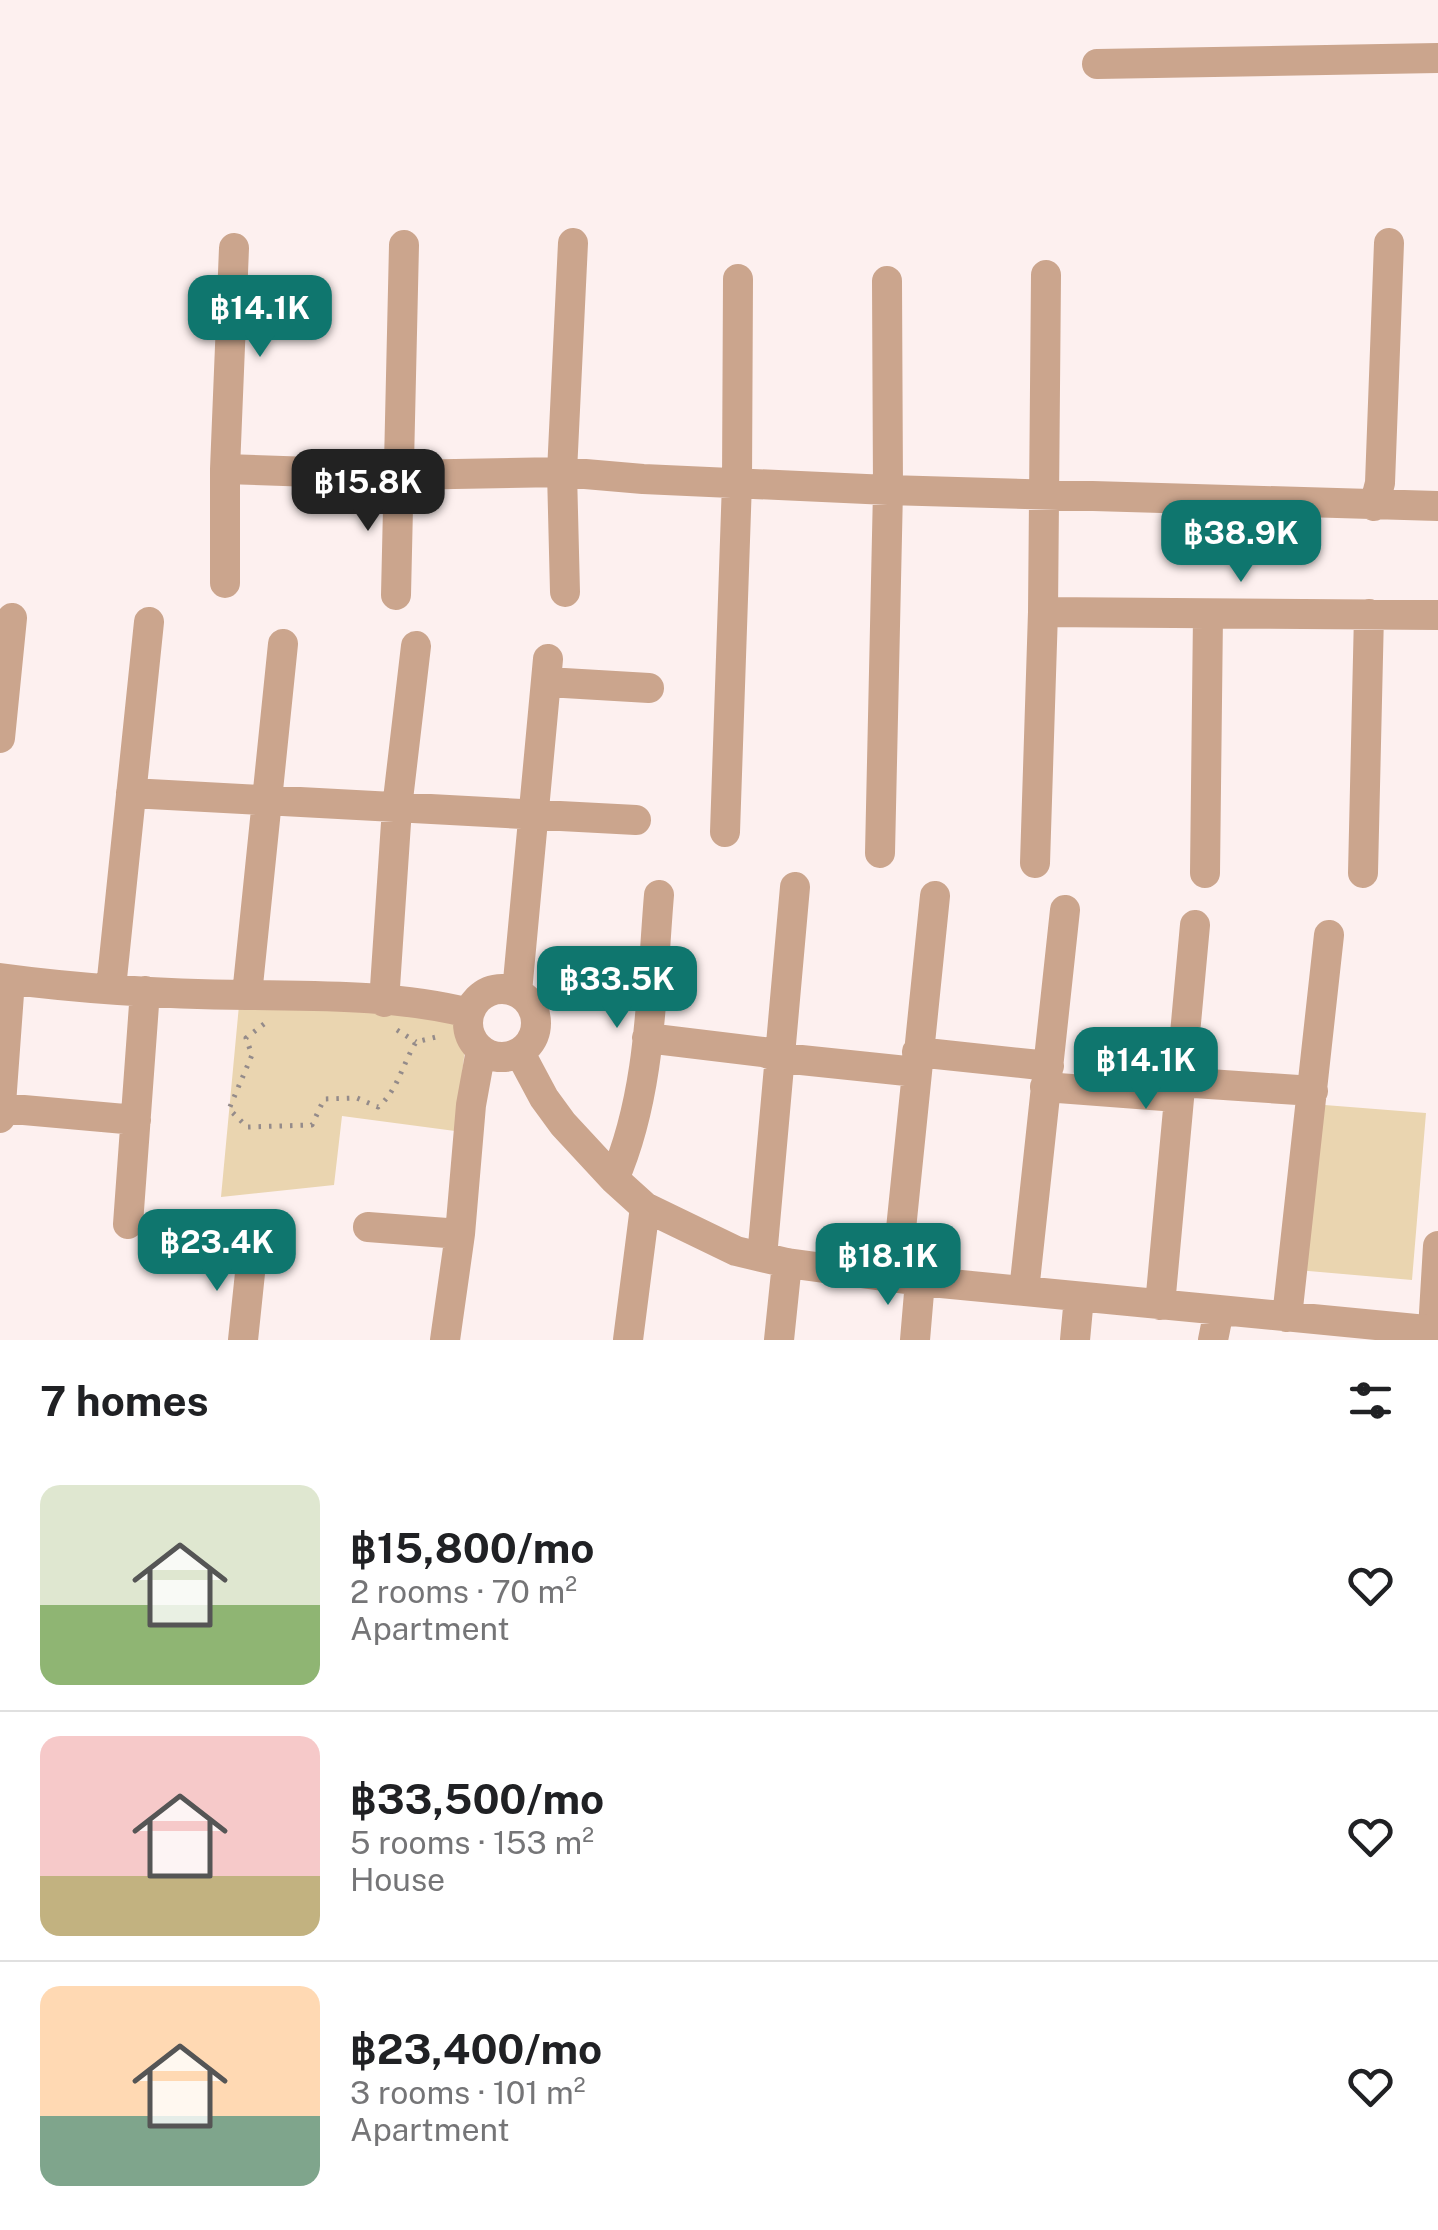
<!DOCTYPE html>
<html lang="en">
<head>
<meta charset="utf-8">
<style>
	body { margin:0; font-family:"Public Sans",sans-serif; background:#f2f2f2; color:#202124; height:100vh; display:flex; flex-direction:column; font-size:38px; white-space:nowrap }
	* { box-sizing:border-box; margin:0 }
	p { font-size:32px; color:#757577 }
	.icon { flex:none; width:55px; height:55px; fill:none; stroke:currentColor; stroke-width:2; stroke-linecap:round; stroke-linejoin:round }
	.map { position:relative; height:1340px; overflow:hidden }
	.drawer { display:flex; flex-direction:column; background:#fff; flex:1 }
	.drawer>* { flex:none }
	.price { position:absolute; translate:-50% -85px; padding:0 22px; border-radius:20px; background:#0f766e; color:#fff; font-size:32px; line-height:65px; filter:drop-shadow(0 2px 5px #0008) }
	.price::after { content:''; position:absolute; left:50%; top:60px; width:30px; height:22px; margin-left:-15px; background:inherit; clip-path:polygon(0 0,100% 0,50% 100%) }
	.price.active { background:#222; color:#fff }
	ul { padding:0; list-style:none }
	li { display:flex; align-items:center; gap:30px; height:250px; padding:0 40px }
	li+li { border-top:2px solid #e0e0e0 }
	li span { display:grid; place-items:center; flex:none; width:280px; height:200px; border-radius:20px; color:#555 }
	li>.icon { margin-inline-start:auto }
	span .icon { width:120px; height:120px; fill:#fffc; stroke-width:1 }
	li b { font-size:42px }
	h2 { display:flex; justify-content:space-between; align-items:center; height:120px; padding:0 40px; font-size:42px }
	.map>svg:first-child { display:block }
	.green { fill:#ead5b0 }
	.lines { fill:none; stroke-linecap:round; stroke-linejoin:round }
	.path { stroke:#948b8a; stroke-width:5; stroke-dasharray:2.5 8; stroke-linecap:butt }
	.minor { stroke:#cba58d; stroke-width:30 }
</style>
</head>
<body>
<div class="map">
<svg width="1438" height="1340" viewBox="0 0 1438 1340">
	<rect width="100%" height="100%" fill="#fdf0ef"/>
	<path class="green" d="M241,984l197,15 29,34 -12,98 -113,-15 -8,69 -113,12z
		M1312,1104l114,9 -14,167 -115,-10z"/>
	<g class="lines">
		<path class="path" d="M264,1024l-18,14 6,17 -23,54 18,18 65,-2 12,-26 33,-1 21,9c20,-17 24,-42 38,-65l20,-5
			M397,1030l19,12"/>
		<path class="minor" d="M1097,64l341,-6
			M225,469l175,6 162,-3 81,7 245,11 550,16
			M1374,506l6,-23 9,-240
			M225,583v-114l9,-221
			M565,592l-3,-120 11,-229
			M396,595l8,-350
			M1043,612l395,3
			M547,682l102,6
			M0,738l12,-120
			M131,793l505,27
			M725,832l12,-350 1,-203
			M880,853l8,-363 -1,-209
			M1035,863l8,-251 3,-337
			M1205,873l3,-258
			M1363,873l6,-259
			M0,978c81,11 165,16 247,17 74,1 150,0 222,18
			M111,988l38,-366
			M468 1023a34 34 0 1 1 68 0a34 34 0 1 1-68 0Z
			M517,992l31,-333
			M247,995l36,-351
			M384,1002l13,-194 19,-162
			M647,1038l116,14 19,6 134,14
			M917,1052l132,14
			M520,1053l24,45 19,26 51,55 31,28 91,44 51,12 133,18 518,50
			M1179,1082l134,9
			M1045,1087l132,10
			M1,1108l135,12
			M0,1118l10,-138
			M614,1179c38,-87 37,-190 45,-284
			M128,1224l17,-233
			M368,1227l92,7
			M762,1257l33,-370
			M896,1278l39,-382
			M1024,1291l41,-381
			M1160,1305l35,-380
			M1287,1317l42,-382
			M1433,1330l5,-84
			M243,1340l9,-86
			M445,1340l15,-106 11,-129 10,-55
			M628,1340l17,-133
			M779,1340l8,-77
			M915,1340l5,-59
			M1075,1340l4,-43
			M1213,1340l6,-30"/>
	</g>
</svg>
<b class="price" style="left:260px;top:360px">฿14.1K</b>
<b class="price active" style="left:368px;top:534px">฿15.8K</b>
<b class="price" style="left:1241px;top:585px">฿38.9K</b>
<b class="price" style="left:617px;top:1031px">฿33.5K</b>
<b class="price" style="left:1146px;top:1112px">฿14.1K</b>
<b class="price" style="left:217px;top:1294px">฿23.4K</b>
<b class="price" style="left:888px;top:1308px">฿18.1K</b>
</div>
<section class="drawer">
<h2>7 homes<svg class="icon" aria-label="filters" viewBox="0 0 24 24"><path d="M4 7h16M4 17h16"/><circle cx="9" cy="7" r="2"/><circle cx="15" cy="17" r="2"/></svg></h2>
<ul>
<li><span style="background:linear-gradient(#dfe7d0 60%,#8fb573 0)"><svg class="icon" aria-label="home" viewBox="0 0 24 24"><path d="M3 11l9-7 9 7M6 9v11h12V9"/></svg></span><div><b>฿15,800/mo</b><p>2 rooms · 70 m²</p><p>Apartment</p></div><svg class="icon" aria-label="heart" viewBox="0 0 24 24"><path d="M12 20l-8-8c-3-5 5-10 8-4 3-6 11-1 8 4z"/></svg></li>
<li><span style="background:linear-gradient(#f6c9c9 70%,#c2b280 0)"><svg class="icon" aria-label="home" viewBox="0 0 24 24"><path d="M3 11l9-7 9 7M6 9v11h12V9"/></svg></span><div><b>฿33,500/mo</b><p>5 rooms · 153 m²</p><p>House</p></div><svg class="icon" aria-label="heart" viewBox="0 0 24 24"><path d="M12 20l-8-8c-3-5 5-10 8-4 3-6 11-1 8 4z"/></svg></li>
<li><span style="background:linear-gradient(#ffd9b3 65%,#7fa58c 0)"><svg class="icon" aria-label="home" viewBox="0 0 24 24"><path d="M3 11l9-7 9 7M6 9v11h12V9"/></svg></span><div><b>฿23,400/mo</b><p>3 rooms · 101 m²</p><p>Apartment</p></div><svg class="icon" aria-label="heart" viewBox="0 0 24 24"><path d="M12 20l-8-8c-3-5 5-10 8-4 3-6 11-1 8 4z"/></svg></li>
</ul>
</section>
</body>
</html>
